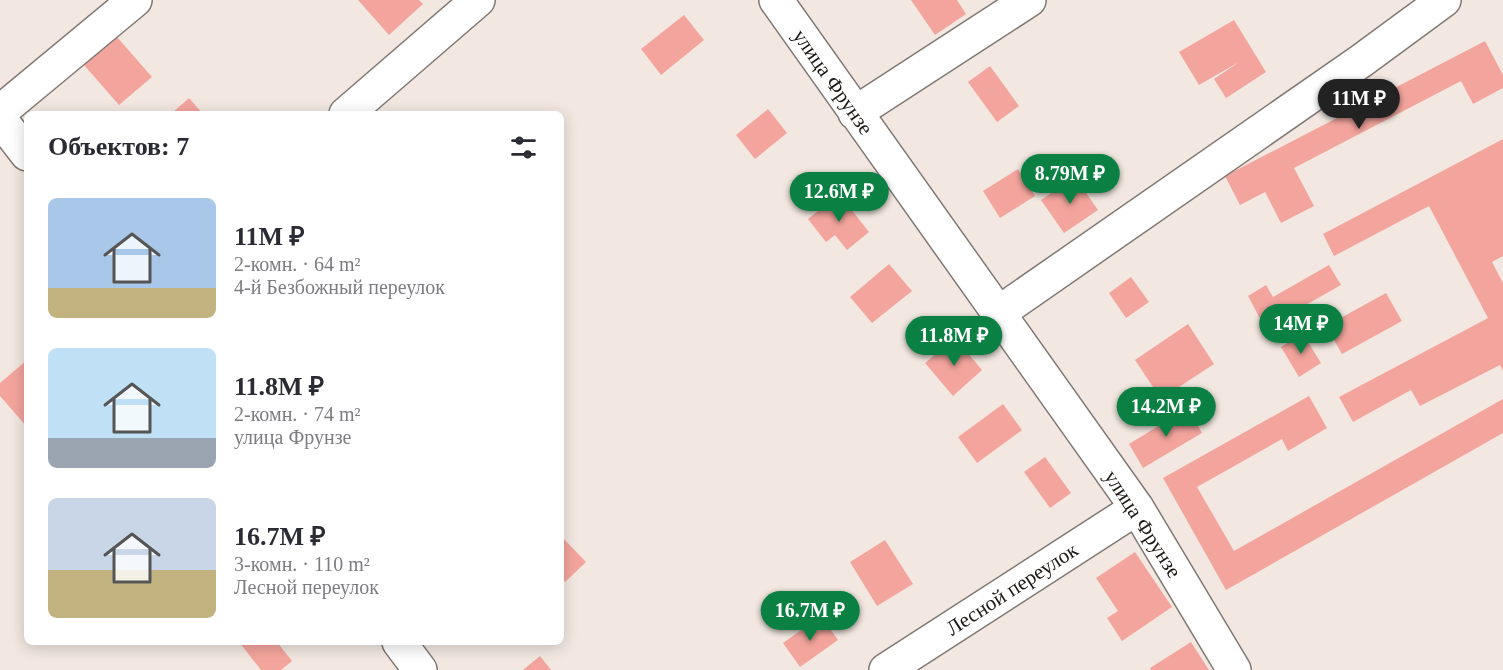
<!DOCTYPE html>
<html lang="ru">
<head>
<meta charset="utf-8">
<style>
	body { margin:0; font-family:Georgia,serif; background:#f7f7f7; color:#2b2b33; height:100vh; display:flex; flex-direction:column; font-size:22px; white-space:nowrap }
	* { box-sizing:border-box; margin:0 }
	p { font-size:20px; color:#7c7c81 }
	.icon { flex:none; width:33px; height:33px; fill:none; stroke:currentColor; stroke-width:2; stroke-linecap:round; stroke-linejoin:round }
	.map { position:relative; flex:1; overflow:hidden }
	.drawer { position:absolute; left:24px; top:111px; width:540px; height:534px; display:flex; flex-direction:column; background:#fff; border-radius:9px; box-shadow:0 3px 15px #0003 }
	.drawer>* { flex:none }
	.price { position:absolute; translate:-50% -51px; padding:0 14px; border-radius:21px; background:#0b8043; color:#fff; font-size:20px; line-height:39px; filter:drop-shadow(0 2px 3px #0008) }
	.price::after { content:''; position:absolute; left:50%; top:36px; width:18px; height:14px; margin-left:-9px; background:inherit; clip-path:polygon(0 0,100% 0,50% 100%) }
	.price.selected { background:#222; color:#fff }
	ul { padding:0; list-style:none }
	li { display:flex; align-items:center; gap:18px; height:150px; padding:0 24px }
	li span { display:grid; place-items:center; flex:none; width:168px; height:120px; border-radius:9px; color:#555 }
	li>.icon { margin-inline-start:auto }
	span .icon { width:72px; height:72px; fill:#fffc; stroke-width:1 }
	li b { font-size:26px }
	h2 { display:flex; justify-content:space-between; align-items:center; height:72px; padding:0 24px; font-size:26px }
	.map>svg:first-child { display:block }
	.building { fill:#f3a59d }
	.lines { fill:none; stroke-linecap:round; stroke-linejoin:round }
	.minor-casing { stroke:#817872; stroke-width:36 }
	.minor { stroke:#fff; stroke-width:33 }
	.labels { text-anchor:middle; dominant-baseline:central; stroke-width:4.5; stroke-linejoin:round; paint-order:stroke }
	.street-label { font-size:21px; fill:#1b1815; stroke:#fff }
</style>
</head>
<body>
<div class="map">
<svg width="1503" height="670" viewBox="0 0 1503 670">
	<rect width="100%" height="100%" fill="#f2e8e1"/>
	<path class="building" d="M358,0h61l4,4 -34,31z
		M911,0h46l9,14 -31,21z
		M684,15l20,25 -43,35 -20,-26z
		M1234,20l32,52 -40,26 -12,-19 25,-17 -40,23 -20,-33z
		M117,37l35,40 -33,28 -35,-40z
		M1485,41l18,34v13l-30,16 -12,-23 -167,87 20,38 -33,17 -16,-31 -25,13 -15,-29z
		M990,66l29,40 -22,16 -29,-40z
		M189,98l14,16h-32z
		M768,109l19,24 -32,26 -19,-24z
		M1503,139v117l-11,6 11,21v88l-3,-6 -80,41 -9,-16 -58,32 -14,-25 149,-79 -59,-112 -95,50 -11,-22z
		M1018,169l17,27 -35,22 -17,-27z
		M1075,177l23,33 -34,23 -23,-33z
		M839,194l30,38 -22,18 -12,-15 -9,7 -18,-23z
		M889,264l23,27 -40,32 -22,-26z
		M1329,265l12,20 -76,43 -17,-32 18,-11 7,12z
		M1131,277l18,25 -23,16 -17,-25z
		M1386,293l16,28 -60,33 -16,-28z
		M1188,324l26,40 -53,35 -26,-39z
		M1303,334l18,29 -22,14 -18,-30z
		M955,338l27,32 -29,26 -28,-33z
		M27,360v67l-27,-31v-13z
		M1309,396l18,32 -39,23 -6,-12 -85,48 37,64 269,-152v34l-277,157 -63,-112z
		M1003,404l19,26 -45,33 -19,-26z
		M1188,408l14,25 -59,35 -14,-24z
		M1045,457l26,36 -21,15 -26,-36z
		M561,536l25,26 -21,20 -4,-4z
		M885,540l28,44 -36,22 -27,-44z
		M1135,552l37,55 -50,34 -15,-23 11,-7 -22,-33z
		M821,616l17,24 -38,27 -17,-24z
		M239,642h38l15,19 -11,9h-20z
		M1191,642l18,28h-58l-1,-2z
		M540,656l11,14h-28z"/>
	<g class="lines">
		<g class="minor-casing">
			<path id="minor" d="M776,0l361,508 97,162
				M0,112l135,-112
				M855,113l174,-113
				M346,114l132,-114
				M0,119l27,35
				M997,314l364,-253 83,-61
				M399,642l21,28
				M886,670l251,-162"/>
		</g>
		<use href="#minor" class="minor"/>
	</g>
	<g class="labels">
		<g class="street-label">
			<text transform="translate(833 82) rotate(55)">улица Фрунзе</text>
			<text transform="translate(1143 524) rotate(57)">улица Фрунзе</text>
			<text transform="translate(1012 589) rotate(-33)">Лесной переулок</text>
		</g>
	</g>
</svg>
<b class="price selected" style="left:1359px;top:130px">11M ₽</b>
<b class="price" style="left:1070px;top:205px">8.79M ₽</b>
<b class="price" style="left:839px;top:223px">12.6M ₽</b>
<b class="price" style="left:1301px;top:355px">14M ₽</b>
<b class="price" style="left:954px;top:367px">11.8M ₽</b>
<b class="price" style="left:1166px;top:438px">14.2M ₽</b>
<b class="price" style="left:810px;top:642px">16.7M ₽</b>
<section class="drawer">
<h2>Объектов: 7<svg class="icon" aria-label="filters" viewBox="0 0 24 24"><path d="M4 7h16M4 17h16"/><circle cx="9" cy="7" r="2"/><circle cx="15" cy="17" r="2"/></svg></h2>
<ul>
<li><span style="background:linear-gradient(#a9c7e8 75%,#c2b280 0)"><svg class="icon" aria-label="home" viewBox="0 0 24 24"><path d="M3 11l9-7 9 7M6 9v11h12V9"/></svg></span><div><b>11M ₽</b><p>2-комн. · 64 m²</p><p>4-й Безбожный переулок</p></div></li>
<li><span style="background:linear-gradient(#bfe0f5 75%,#9aa5b1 0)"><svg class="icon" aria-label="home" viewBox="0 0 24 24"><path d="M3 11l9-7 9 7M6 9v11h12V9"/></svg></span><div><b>11.8M ₽</b><p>2-комн. · 74 m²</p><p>улица Фрунзе</p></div></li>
<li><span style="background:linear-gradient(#c9d6e8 60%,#c2b280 0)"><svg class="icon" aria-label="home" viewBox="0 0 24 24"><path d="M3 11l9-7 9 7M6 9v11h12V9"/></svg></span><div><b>16.7M ₽</b><p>3-комн. · 110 m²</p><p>Лесной переулок</p></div></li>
</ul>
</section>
</div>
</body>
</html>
